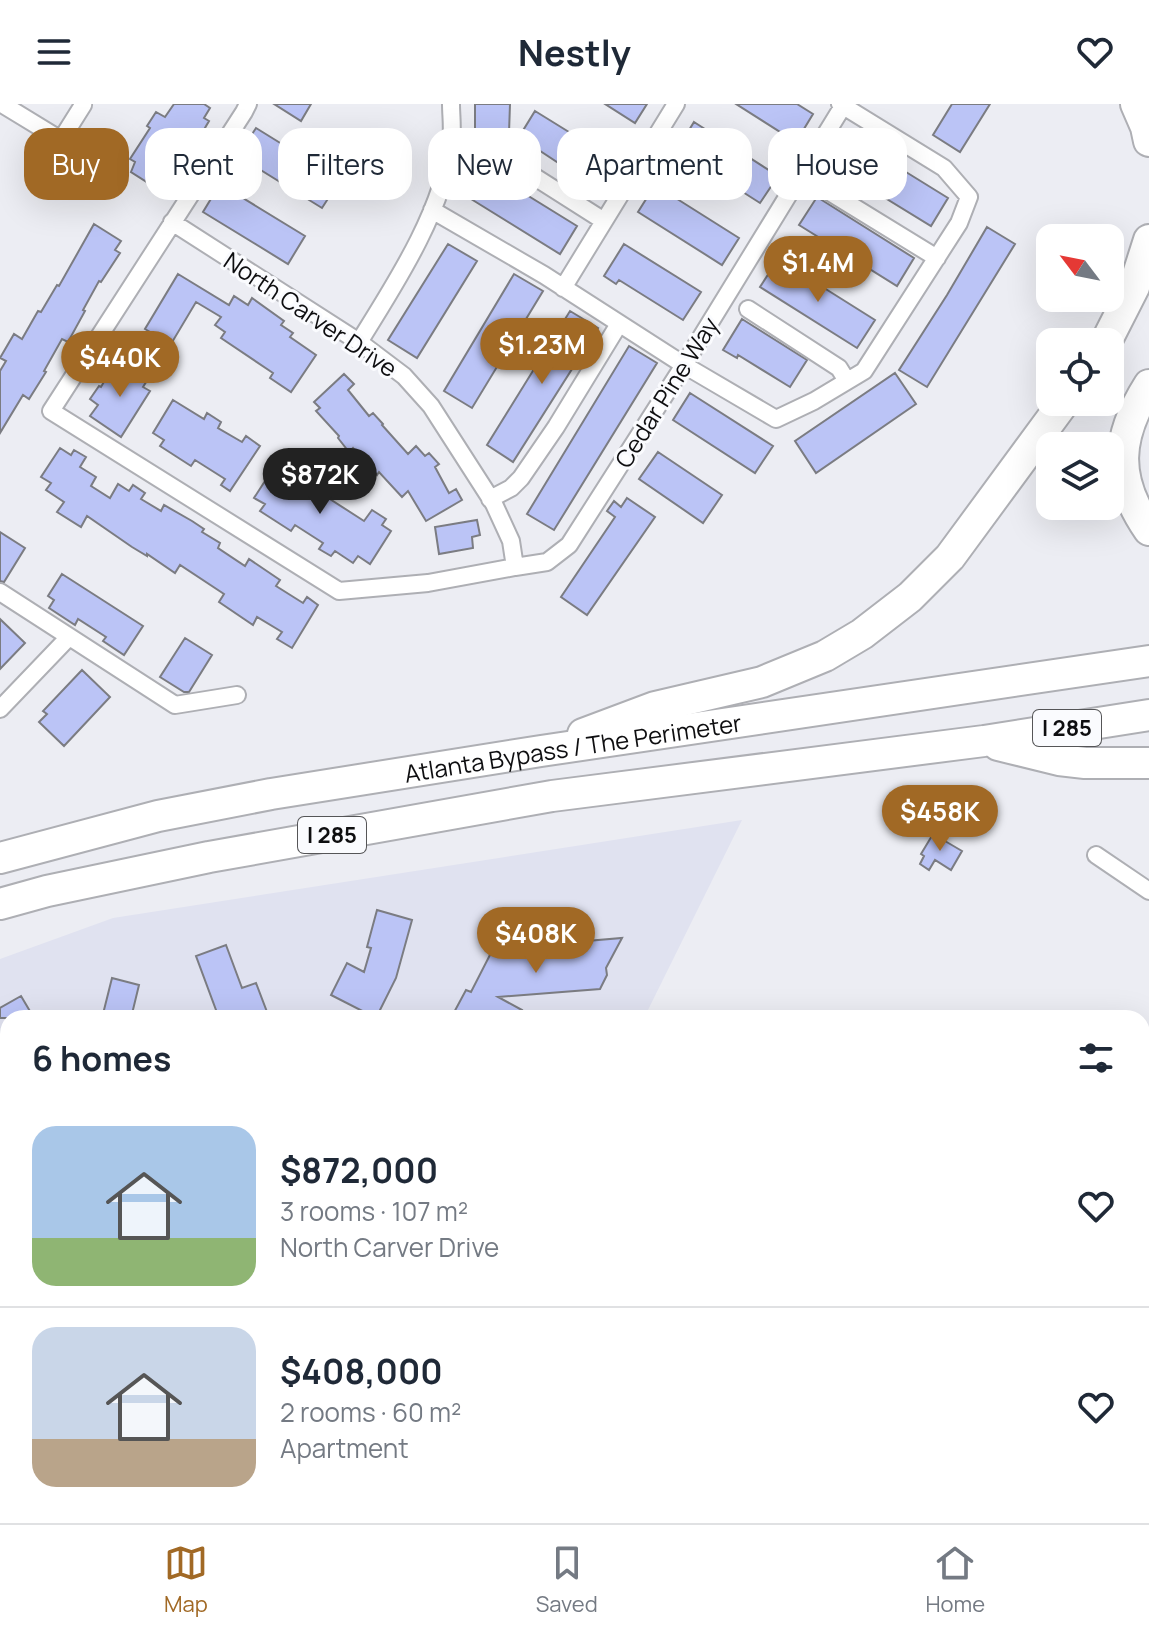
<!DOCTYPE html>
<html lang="en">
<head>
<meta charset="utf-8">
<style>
	body { margin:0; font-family:Manrope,sans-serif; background:#f6f6f7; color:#1f2937; height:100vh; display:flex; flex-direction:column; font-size:30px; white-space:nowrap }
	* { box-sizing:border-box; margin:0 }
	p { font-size:26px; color:#747a83 }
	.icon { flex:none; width:44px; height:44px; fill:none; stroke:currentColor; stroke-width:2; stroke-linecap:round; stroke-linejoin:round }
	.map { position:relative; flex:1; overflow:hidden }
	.panel { position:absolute; left:0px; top:906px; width:1150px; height:514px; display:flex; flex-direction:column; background:#fff; border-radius:24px 24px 0 0; box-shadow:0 8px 32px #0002 }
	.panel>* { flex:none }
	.banner { position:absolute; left:24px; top:24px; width:1102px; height:72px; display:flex; gap:16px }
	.needle { width:52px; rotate:302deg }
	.controls { position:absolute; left:1036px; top:120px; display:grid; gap:16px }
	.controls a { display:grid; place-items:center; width:88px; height:88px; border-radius:16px; background:#fff; box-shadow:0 8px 32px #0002; font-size:40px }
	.price { position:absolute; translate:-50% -68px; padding:0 18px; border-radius:28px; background:#a16925; color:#fff; font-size:26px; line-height:52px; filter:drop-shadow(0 2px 4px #0008) }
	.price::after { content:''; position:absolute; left:50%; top:48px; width:24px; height:18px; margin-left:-12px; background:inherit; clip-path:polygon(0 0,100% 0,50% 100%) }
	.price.on { background:#222; color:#fff }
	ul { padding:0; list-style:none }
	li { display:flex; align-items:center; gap:24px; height:200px; padding:0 32px }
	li+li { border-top:2px solid #e0e1e3 }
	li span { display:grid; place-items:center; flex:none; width:224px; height:160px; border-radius:24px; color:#555 }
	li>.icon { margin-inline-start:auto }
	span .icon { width:96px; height:96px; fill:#fffc; stroke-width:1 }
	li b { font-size:34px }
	h2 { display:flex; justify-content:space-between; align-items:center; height:96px; padding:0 32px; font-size:34px }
	.chip { padding:0 28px; border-radius:24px; background:#fff; box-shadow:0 8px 32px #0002; font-size:28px; line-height:72px }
	.chip.on { background:#a16925; color:#fff }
	header { display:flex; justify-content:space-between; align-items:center; height:104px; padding:0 32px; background:#fff; font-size:36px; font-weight:700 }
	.tab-bar { display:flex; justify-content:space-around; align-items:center; height:112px; border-top:2px solid #e0e1e3; background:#fff; font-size:22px; color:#747a83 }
	.tab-bar a { display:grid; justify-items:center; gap:4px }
	.tab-bar .on { color:#a16925 }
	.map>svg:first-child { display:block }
	.built { fill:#e0e2f0 }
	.green { fill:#d6dcfe }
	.building { fill:#bbc4f6; stroke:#7b7c82; stroke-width:2 }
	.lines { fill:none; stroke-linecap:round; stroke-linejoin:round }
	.street-casing { stroke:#aeafb4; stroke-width:20 }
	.highway-casing { stroke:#aeafb4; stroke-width:34 }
	.street { stroke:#fff; stroke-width:16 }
	.highway { stroke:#fff; stroke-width:30 }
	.labels { text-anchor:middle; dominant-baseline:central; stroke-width:6; stroke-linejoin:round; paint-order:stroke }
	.shield { fill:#fafbfe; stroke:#555557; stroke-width:2 }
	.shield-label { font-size:22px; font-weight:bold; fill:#0e0e10 }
	.street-label { font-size:24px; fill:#0e0e10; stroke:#fafbfe }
</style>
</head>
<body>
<header><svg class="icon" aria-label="menu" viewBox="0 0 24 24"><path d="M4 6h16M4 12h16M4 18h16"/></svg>Nestly<svg class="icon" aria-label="heart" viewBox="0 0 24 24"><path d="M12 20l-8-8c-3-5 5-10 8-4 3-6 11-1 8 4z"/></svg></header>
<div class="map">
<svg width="1149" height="1419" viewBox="0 0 1149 1419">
	<rect width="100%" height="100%" fill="#ecedf3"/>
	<path class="built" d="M742,716l-98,198h-636v498h147l-4,7h-151v-564l113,-41z"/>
	<path class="green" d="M860,1412h132l5,7h-141z"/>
	<path class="building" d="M174,0h30l6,4 -6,10 5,3 -17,29 -6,-4 -20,30 3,2 -8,13 -30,-19 4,-10 -5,-3 20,-31 -3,-2 9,-14 9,5z
		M274,0h37l-10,17z
		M475,0h35l-1,29 -34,-1z
		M605,0h42l-12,19z
		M736,0h61l16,10 -17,28z
		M952,0h38l-30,48 -27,-17z
		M535,7l84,52 -18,28 -82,-54z
		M694,18l84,54 -18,27 -83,-53z
		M256,24l84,52 -18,28 -84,-52z
		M851,34l97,60 -17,28 -98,-60z
		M480,62l97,60 -17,28 -97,-60z
		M220,80l85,52 -17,28 -85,-52z
		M655,81l84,53 -17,27 -84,-53z
		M817,93l97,61 -17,28 -98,-61z
		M94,120l27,17 -6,9 5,3 -19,29 -2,-1 -16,29 2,1 -17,31 -6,-3 -18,32 2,1 -17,27 -6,-4 -23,38v-62l6,-10 -6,-3 14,-24 8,5 16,-28 3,1 16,-27 2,1z
		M987,123l28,17 -88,143 -28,-17 48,-75z
		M448,140l29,17 -60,97 -29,-18z
		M624,140l77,48 -18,28 -64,-40 -3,4 -12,-8z
		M778,155l97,61 -18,28 -97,-61z
		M178,170l51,31 5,-9 14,9 4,-7 32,23 -3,4 12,8 -3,4 26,18 -25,37 -21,-14 3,-5 -52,-35 4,-6 -10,-7 6,-8 -25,-15 -25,42 -26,-15z
		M514,170l29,17 -71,117 -28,-17z
		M570,207l28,17 -85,134 -26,-17z
		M742,215l65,41 -17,27 -52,-32 -1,3 -14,-8z
		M629,242l28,17 -103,167 -27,-16z
		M120,258l28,17 -5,8 7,4 -29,46 -31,-21 8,-11 -8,-6 9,-13 2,1 8,-14 3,2z
		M895,269l21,31 -100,69 -21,-32z
		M344,270l10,10 -6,6 21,26 4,-3 10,11 -1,1 26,29 8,-8 9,10 4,-3 10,11 -4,3 14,26 7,-4 6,11 -36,21 -18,-30 -6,6 -23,-25 -2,3 -24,-27 -4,4 -11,-14 1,-2 -23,-25 4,-3 -6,-6z
		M690,289l83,53 -18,27 -82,-53z
		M173,296l31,19 3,-6 14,9 -3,6 24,14 4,-6 14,10 -30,45 -9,-6 4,-6 -30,-19 -4,6 -31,-20 4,-6 -11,-7z
		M60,344l11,7 3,-5 12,7 -6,10 16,10 -5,9 19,12 8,-14 11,7 4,-6 12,8 -4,6 20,12 3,-6 28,16 12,8 -2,3 18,11 -2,5 27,18 4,-7 31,21 -4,6 27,17 4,-6 11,8 -26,43 -15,-9 5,-7 -25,-15 -4,8 -34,-23 5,-8 -44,-29 -5,8 -28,-19v2l-15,-9 -45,-31 -6,11 -24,-15 7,-10 -18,-12 5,-7 -10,-6z
		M658,348l64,43 -19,28 -64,-44z
		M287,359l36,24 -4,5 45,29 8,-11 14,9 -4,6 9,6 -21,33 -12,-8 -5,7 -18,-12 -4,5 -12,-7 4,-6 -28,-18 -4,6 -31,-20 5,-7 -11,-6 22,-34 7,5z
		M627,394l28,19 -68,98 -26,-18 54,-80 -8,-6 7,-10 7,6z
		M477,416l3,15 -8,2 1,11 -34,6 -4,-27z
		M0,428l25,16 -21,34 -4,-1z
		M62,470l81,52 -19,29 -21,-14 3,-4 -28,-18 -3,6 -26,-17 5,-8 -6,-4z
		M0,515l25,24 -25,26z
		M185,534l27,17 -23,37h-5l-24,-15z
		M82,566l28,27 -46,49 -25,-24 8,-8 -4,-3z
		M933,730l29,17 -11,19 -16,-10 -6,10 -9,-6 4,-8 -3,-2z
		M377,806l35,10 -16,58 -20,40 -45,-23 16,-32 17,9 7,-24 -4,-1z
		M622,834l-16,30 1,7 -7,14 -102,8 24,13 -4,8h-67l15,-28 5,2 22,-43z
		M226,841l16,43 14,-5 11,29 -16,6h-32l-23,-62z
		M112,874l27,7 -8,33h-29z
		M21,892l13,22h-34v-10z"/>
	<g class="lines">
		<g class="street-casing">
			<path id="street" d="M2,0l59,36 22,-35 -1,-1
				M505,54l99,63
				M823,84l114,70
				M432,106l112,65 140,90 92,54 38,-18 50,-30 95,-148 10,-26 -25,-29 -104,-64
				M172,118l187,120 45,34 27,30 63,98 17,37 4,26 -87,16 -89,8 -288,-180 193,-299 4,-8
				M563,184l113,-184
				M748,205l91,59 8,13
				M359,238c35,-56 86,-134 92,-201 2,-12 0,-25 0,-37
				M490,395l21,-11 10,-10 35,-51 63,-103
				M515,463l32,-5 22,-17 115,-180 159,-259
				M0,488l175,113 62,-10
				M0,605l69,-72
				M1096,751l53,36
				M0,1085l8,-7
				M0,1135l8,-3
				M0,1408l11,11"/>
		</g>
		<g class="highway-casing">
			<g id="highway">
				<path d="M1136,0l10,23 3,14"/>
				<path d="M1106,238l28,-55 15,-47"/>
				<path d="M1149,281c-33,52 -36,93 0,145"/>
				<path d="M583,630l72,-27 107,-25 63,-26 37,-22 48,-37 40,-40 114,-155"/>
				<path d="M998,641l61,15 26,3h64"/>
				<path id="s1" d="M0,754l158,-42 113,-22 270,-43 608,-90"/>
				<path d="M0,800l47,-13 162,-34 343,-61 432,-55 165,-26"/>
			</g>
		</g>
		<use href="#street" class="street"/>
		<use href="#highway" class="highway"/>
	</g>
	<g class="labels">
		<g class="shield">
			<rect x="1033" y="606" width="68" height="36" rx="6"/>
			<rect x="298" y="713" width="68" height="36" rx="6"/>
		</g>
		<g class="shield-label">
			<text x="1067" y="624">I 285</text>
			<text x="332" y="731">I 285</text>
		</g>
		<g class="street-label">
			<text transform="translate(311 210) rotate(34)">North Carver Drive</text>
			<text transform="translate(666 288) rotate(-58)">Cedar Pine Way</text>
			<text stroke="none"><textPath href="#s1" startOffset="584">Atlanta Bypass / The Perimeter</textPath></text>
		</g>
	</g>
</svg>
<div class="controls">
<a><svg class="needle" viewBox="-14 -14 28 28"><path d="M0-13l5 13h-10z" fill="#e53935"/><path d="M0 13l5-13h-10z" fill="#747a83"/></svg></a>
<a><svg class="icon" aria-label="locate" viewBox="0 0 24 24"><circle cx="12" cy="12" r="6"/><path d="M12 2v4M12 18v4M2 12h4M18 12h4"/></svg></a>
<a><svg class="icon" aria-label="layers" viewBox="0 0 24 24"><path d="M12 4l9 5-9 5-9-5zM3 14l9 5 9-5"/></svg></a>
</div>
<b class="price" style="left:818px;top:200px">$1.4M</b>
<b class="price" style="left:542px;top:282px">$1.23M</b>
<b class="price" style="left:120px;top:295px">$440K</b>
<b class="price on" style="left:320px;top:412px">$872K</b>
<b class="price" style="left:940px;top:749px">$458K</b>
<b class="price" style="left:536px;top:871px">$408K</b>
<div class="banner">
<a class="chip on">Buy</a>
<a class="chip">Rent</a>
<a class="chip">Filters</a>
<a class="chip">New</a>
<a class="chip">Apartment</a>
<a class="chip">House</a>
</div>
<section class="panel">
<h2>6 homes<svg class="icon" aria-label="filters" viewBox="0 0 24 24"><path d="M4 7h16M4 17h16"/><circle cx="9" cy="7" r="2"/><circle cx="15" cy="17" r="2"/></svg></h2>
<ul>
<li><span style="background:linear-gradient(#a9c7e8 70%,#8fb573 0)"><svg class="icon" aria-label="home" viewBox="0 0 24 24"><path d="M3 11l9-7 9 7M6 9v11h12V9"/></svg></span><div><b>$872,000</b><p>3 rooms · 107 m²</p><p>North Carver Drive</p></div><svg class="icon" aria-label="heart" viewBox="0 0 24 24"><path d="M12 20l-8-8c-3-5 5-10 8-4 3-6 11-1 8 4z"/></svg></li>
<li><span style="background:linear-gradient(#c9d6e8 70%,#b9a48a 0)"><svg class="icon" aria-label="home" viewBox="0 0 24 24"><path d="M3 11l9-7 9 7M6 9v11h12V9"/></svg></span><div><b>$408,000</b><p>2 rooms · 60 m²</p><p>Apartment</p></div><svg class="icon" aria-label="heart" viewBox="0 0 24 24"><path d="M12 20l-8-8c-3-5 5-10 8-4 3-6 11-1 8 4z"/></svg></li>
</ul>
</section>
</div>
<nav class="tab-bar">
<a class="on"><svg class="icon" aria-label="map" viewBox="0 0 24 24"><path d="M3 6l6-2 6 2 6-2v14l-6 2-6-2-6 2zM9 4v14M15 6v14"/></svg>Map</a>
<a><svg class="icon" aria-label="saved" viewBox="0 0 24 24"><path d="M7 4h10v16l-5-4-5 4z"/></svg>Saved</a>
<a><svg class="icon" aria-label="home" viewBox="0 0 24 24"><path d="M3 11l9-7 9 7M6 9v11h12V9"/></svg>Home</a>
</nav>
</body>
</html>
